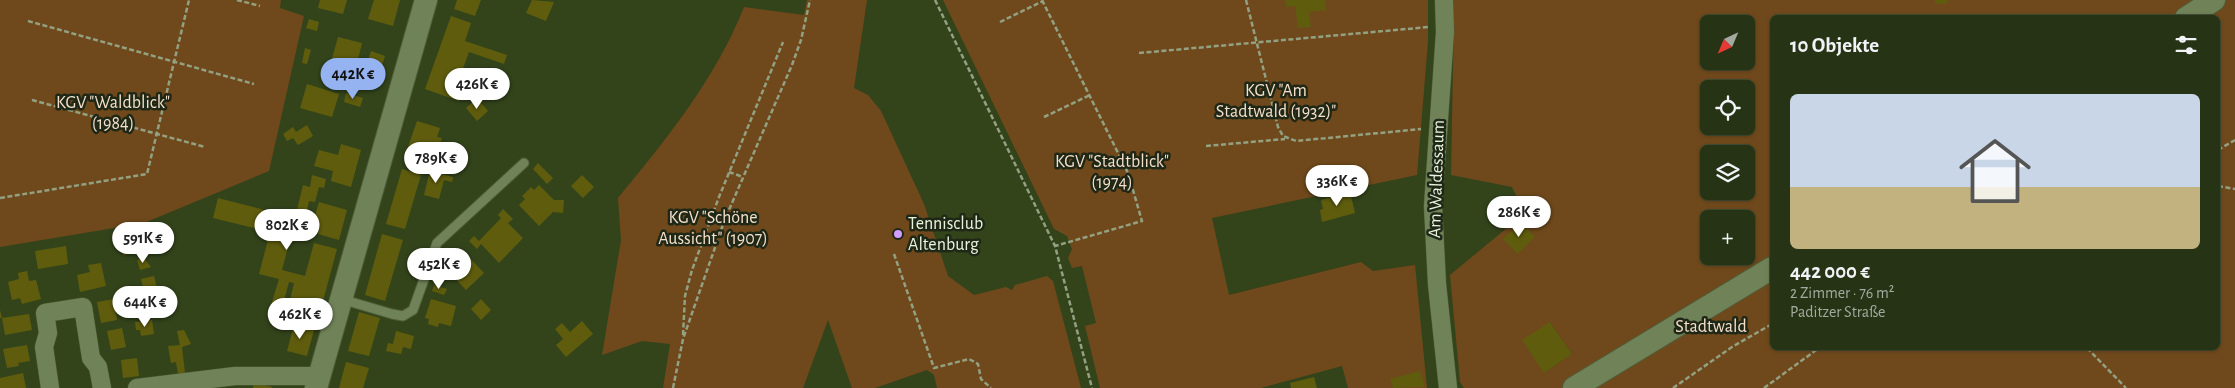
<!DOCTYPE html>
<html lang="de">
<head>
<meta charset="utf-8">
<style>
	body { margin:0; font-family:"Alegreya Sans",sans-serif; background:#2e3b1d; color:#f1f3f6; height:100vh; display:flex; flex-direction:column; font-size:19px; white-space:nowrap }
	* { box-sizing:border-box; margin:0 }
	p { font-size:16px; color:#a4aaa0 }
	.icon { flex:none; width:28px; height:28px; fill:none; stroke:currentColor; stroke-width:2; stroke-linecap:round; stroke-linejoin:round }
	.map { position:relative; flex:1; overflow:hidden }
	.panel { position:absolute; left:1770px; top:15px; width:450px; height:335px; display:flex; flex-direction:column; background:#263314; border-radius:8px; box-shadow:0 1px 4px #0004,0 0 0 1px #424e34 }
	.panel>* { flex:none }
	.needle { width:32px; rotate:224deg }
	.fabs { position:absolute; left:1700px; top:15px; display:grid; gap:10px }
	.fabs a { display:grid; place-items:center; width:55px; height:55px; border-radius:8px; background:#263314; box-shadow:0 1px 4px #0004,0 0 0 1px #424e34; font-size:25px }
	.price { position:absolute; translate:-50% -42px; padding:0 11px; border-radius:18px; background:#fff; color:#222; font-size:16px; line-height:32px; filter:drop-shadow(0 1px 2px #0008) }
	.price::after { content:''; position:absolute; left:50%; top:30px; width:15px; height:11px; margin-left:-8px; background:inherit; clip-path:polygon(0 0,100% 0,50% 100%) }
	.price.on { background:#95b2f1; color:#111 }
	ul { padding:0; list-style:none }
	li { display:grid; align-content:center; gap:10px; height:265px; padding:0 20px }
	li+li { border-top:1px solid #424e34 }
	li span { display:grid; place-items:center; height:155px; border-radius:8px; color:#555 }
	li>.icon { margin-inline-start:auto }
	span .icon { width:90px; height:90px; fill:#fffc; stroke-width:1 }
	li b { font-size:21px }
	h2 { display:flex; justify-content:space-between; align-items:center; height:60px; padding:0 20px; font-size:21px }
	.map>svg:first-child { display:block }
	.green { fill:#6f491b; fill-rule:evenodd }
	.building { fill:#5f5d0d }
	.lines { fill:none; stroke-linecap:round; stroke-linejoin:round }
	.service-casing { stroke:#505e3a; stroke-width:11 }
	.minor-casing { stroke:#505e3a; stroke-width:19 }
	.tertiary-casing { stroke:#505e3a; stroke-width:24 }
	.path { stroke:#93a182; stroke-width:2.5; stroke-dasharray:5 2.5; stroke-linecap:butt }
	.service { stroke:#708358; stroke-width:9 }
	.minor { stroke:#708358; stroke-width:18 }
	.tertiary { stroke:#708358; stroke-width:22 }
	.poi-dot { fill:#d19dfe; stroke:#1f2716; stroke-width:2 }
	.labels { text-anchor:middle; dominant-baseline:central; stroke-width:5; stroke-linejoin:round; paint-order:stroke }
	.park-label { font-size:18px; fill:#f5e0ca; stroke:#1f2716 }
	.street-label { font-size:18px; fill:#e8f3dc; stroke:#1f2716 }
	.poi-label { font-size:18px; fill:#e8f3dc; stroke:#1f2716; text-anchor:start }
</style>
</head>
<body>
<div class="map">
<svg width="2235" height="388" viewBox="0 0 2235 388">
	<rect width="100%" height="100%" fill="#33441b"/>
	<path class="green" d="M0,0h281l-1,8 24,8 -35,155 -125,52 -144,24z
		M807,0h60l-13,88 14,7 13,16 43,93 24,72 26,19 32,-8 6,3 3,-5 32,-9 6,5 28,107h-144l-3,-13 -7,-5 -52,18h-23l-24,-68 -25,68h-140l7,-44 -28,-3 -40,14 19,-115 -3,-42c48,-58 98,-120 126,-191l60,8z
		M943,0h485v42l-11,133 -205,43 17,77 132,-33 12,9 42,-6 12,123h-79l-6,-22 -81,22h-161l-15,-62 11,-3 -14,-57 -10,2 -4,-10 4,-9 -5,-13 -13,-7z
		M1452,0h783v388h-771l-4,-6 -10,-107 75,-62 -13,-26 -61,-12 3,-164zM1772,18h446v330h-446zM1709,24h37v37h-37zM1709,89h37v37h-37zM1709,154h37v37h-37zM1709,219h37v37h-37zM1550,322l22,32 -27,18z"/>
	<path class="building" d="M320,0h27l-4,14 -25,-6z
		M374,0h26l-7,26 -25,-7z
		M457,0h24l-6,16 -21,-7z
		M532,0l22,2 -8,19 -20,-8z
		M1285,0h40l1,10 -17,2 2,15 -13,1 -3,-22 -9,1z
		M1935,0h12l1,3 -13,1z
		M451,16l20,7 -6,18 42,14 -3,9 -35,-12 -8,22 6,2 -8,25 -34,-12z
		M309,19l10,3 -2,9 -11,-3z
		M338,37l24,6 -8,33 -25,-7z
		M305,48l6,2 -4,14 -5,-1z
		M371,51l14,5 -7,22 -15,-4z
		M307,84l32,10 -7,23 -32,-9z
		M346,93l17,5 -3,9 -16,-5z
		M477,98l11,13 -11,10 -11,-13z
		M417,121l23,7 -3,9 5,1 -5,13 -6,-2 -3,8 -21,-7z
		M307,125l6,11 -15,9 -5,-7 -6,3 -4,-7 10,-7 3,5z
		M341,144l20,6 -10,37 -20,-6 2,-10 -19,-5 5,-16 19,5z
		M538,163l15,15 -6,6 -14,-15z
		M402,169l19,6 -16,54 -19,-5z
		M430,171l23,6 -1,5 -8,-2 -5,19 -15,-4z
		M312,175l14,4 -2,9 -5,-1 -4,15 -6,-1 -6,27 10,2 -1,7 -20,-5 -10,38 23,6 9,-33 23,6 -17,63 -31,-8 5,-21 -5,-1 -7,26 17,4 -2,10 -29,-7 11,-36 -20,-5 11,-42 -57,-14 5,-20 77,20 8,-33 7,2z
		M582,175l12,12 -11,11 -12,-12z
		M539,185l15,15h10l-1,13 -10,-1 -14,14 -20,-21 6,-6 -3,-3 9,-9 3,3z
		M1350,192l5,21 -33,9 -2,-12 3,-1 -2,-9z
		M319,202l28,8 -8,30 -21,-6 2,-8 -5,-2 2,-7 -2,-1z
		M503,209l10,10 -5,4 15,15 -24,25 -18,-19 -4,5 -8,-8 5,-5 5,5 22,-23 -3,-3z
		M1521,222l14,15 -17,17 -15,-15z
		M382,234l21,6 -18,61 -20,-6z
		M130,239l3,14 -10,2 -3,-14z
		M66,246l2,18 -30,5 -3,-18z
		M465,253l19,20 -18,17 -19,-20z
		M144,258l7,9 -11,3 -3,-10z
		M101,263l5,23 -26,6 -3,-17 13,-3 -2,-7z
		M27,271l2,10 7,-1 5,19 -19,5 -2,-6 -8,2 -4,-18 11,-3 -1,-6z
		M154,276l5,20 -13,3 -5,-20z
		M434,285l13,4 -3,6 -12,-4z
		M114,299l3,21 -16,3 -4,-21z
		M431,299l25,7 -5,20 -12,-3 -1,4 -10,-3 1,-5 -4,-1z
		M481,299l10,11 -10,10 -10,-11z
		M0,310l2,8 27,-4 3,16 -27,5 -3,-17h-2z
		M359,312l21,6 -11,38 -21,-5z
		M152,320l2,14 -13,2 -1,-6h-4l-1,-8z
		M582,321l11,13 -27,23 -10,-12 7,-6 -8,-10 7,-6 8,9z
		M1550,322l22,32 -28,19 -22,-33z
		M294,325l20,5 -7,26 -20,-5z
		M122,328l4,19 -15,3 -4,-19z
		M184,330l7,14 -9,3 3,26 -7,1 -2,-12 -5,1 -3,-17 12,-1 -3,-14z
		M396,331l18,5 -3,13 -8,-2 -2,7 -15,-3 2,-8 5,1z
		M27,345l3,16 -12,2 1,3 -12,2 -4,-19z
		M137,358l2,18 -16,2 -2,-18z
		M346,362l23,6 -6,20h-24z
		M1420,371l5,16 -32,1 -3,-9z
		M23,373l3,15h-26v-10z
		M1314,377l3,11h-26l-1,-5z
		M254,382l18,5v1h-19z"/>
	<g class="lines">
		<g class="service-casing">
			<path id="service" d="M341,299l51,15 11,2 10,-6 24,-67 87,-80"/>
		</g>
		<g class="minor-casing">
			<path id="minor" d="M1444,0l1,32 -12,174 4,78 11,104
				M50,388l-6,-41 4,-14 -3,-20 38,-6 8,51 7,9 4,21
				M137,388l98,-12h84"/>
		</g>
		<g class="tertiary-casing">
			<path id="tertiary" d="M2186,18l28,-18
				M316,388l110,-388
				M1574,388l198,-120"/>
		</g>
		<path class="path" d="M237,0l23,6
			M935,0l120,246 37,142
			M1042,0l86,173 14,48 -87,25
			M1246,0l32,127 5,9 13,5 125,-12
			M28,21l226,63
			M1000,22l43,-21
			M1139,53l290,-26
			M32,100l173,47
			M1044,117l46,-22
			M1206,146l79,-7
			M2218,150l17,-10
			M729,172l14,5
			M2218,186l17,3
			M0,198l147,-24 42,-174
			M894,254l40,114 35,-9 9,5 3,15 10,9
			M683,335l2,-39 7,-26 27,-73 64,-155
			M2087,348l39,40
			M673,388l10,-49 42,-120 67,-154 9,-25 9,-40
			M1673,388l59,-41 40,-23
			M1764,388l55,-40"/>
		<use href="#service" class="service"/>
		<use href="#minor" class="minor"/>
		<use href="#tertiary" class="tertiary"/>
	</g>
	<circle class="poi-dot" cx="898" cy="234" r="5"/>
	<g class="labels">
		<g class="park-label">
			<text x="1276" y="91">KGV "Am<tspan x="1276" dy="21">Stadtwald (1932)"</tspan></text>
			<text x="113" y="103">KGV "Waldblick"<tspan x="113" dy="21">(1984)</tspan></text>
			<text x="1112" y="162">KGV "Stadtblick"<tspan x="1112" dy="21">(1974)</tspan></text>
			<text x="713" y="218">KGV "Schöne<tspan x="713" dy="21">Aussicht" (1907)</tspan></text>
			<text x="1711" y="327">Stadtwald</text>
		</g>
		<g class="street-label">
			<text transform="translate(1437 179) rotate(-88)">Am Waldessaum</text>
		</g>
		<g class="poi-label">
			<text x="908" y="224">Tennisclub<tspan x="908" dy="21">Altenburg</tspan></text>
		</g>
	</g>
</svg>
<div class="fabs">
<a><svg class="needle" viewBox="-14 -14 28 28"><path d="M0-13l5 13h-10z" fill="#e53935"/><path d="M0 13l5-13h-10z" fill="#a4aaa0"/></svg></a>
<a><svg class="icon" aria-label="locate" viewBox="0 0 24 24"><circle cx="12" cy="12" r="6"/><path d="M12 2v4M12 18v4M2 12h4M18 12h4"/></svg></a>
<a><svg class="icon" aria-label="layers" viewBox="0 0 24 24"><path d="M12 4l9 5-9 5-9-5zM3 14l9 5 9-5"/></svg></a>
<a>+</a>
</div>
<b class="price on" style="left:353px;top:100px">442K €</b>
<b class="price" style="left:477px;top:110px">426K €</b>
<b class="price" style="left:436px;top:184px">789K €</b>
<b class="price" style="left:1337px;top:207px">336K €</b>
<b class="price" style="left:1519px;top:238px">286K €</b>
<b class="price" style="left:287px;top:251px">802K €</b>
<b class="price" style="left:143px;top:264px">591K €</b>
<b class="price" style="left:439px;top:290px">452K €</b>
<b class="price" style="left:145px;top:328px">644K €</b>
<b class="price" style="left:300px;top:340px">462K €</b>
<section class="panel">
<h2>10 Objekte<svg class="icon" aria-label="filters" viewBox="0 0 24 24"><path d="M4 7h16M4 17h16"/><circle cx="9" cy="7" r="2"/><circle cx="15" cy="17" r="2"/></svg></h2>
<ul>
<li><span style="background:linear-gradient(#c9d6e8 60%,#c2b280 0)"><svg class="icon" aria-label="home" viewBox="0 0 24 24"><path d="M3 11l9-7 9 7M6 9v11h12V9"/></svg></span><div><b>442 000 €</b><p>2 Zimmer · 76 m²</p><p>Paditzer Straße</p></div></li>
</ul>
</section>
</div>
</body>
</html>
